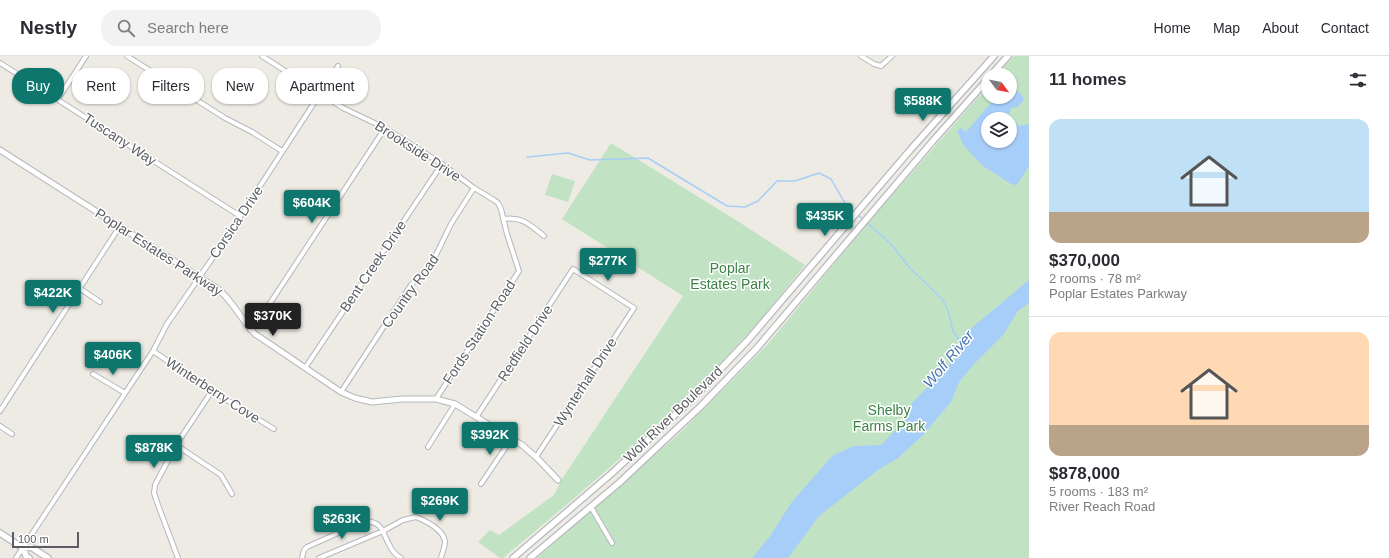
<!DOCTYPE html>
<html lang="en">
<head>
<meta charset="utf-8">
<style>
	body { margin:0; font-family:Helvetica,sans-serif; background:#f2f2f3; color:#2b2b33; height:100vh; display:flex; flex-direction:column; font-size:15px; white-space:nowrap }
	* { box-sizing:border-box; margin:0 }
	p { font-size:13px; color:#7c7c81 }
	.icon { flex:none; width:22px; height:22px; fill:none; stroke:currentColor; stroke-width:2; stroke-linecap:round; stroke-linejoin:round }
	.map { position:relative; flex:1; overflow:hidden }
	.details { display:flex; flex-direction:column; background:#fff; width:360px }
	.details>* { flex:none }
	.banner { position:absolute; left:12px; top:12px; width:380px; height:36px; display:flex; gap:8px }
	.needle { width:26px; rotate:122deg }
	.fabs { position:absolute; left:981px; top:12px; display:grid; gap:8px }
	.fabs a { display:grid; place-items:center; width:36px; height:36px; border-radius:50%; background:#fff; box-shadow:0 1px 3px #0004; font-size:20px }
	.scale { position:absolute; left:12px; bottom:10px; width:67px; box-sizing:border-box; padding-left:4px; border:2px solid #5b5e63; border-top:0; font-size:11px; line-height:14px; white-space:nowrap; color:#5b5e63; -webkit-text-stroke:3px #fff; paint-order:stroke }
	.price { position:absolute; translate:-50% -34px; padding:0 9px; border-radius:4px; background:#0f766e; color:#fff; font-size:13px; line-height:26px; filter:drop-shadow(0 1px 2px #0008) }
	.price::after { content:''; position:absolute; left:50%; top:24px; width:12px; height:9px; margin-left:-6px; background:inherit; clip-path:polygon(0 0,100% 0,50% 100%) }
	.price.current { background:#222; color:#fff }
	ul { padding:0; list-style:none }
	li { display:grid; align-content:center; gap:8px; height:212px; padding:0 20px }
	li+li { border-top:1px solid #e1e1e2 }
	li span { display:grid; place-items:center; height:124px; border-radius:12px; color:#555 }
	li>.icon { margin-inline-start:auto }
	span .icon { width:72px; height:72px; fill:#fffc; stroke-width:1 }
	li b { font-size:17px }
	h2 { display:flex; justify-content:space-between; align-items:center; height:48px; padding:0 20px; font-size:17px }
	.tag { padding:0 14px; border-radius:16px; background:#fff; box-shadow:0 1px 3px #0004; font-size:14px; line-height:36px }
	.tag.current { background:#0f766e; color:#fff }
	header { display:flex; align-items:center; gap:24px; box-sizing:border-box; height:56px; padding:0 20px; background:#fff; border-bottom:1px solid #e1e1e2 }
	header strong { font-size:19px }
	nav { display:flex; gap:22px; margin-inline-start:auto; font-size:14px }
	.search { width:280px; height:36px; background:#f2f2f3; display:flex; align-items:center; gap:10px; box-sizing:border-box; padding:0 14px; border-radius:16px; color:#7c7c81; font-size:15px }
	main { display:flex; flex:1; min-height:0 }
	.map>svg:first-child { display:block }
	.green { fill:#c1e3c4; fill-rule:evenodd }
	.water { fill:#a7cef9; fill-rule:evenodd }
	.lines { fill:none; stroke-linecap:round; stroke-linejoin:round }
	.stream { stroke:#a7cef9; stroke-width:1.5 }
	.minor-casing { stroke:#b5b8bc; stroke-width:6 }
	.tertiary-casing { stroke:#b5b8bc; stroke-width:7 }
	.secondary-casing { stroke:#b7b9be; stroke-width:8 }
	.minor { stroke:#fff; stroke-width:4 }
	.tertiary { stroke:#fff; stroke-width:5 }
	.secondary { stroke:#fff; stroke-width:5.5 }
	.labels { text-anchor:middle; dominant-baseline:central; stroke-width:3; stroke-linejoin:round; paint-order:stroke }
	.street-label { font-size:14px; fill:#5b5e63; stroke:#fff }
	.park-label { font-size:14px; fill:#3b8244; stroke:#fff }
	.water-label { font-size:15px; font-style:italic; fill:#4873b2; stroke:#fff }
</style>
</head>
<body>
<header>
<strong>Nestly</strong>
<div class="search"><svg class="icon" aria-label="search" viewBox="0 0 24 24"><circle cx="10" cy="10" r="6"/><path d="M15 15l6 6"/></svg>Search here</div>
<nav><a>Home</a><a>Map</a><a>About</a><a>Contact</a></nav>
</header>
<main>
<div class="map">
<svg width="1029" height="502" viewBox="0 0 1029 502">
	<rect width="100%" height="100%" fill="#edebe3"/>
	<path class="green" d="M1014,0h15v502h-492l142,-124 89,-90 109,-132 111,-126v11h22v-22h-13zM988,63h22v22h-22z
		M611,87l128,79 66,43c-17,21 -34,43 -52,63 -75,85 -163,157 -250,230h-3l-22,-16 12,-12 9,5 55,-40 8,-16 121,-183 -121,-77z
		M552,118l23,7 -7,21 -23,-7z"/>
	<path class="water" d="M1010,32c7,2 12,5 14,12l-7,7 -6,1 -2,9 10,9 10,-2v42l-10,16 -3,3 -5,-1 -28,-18 -19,-20 -7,-15 4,-3 5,4 30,-35h14zM988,63h22v22h-22z
		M1029,224v23l-11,8 -15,24 -28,28 -16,19 -8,20 -28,33 -25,23 -20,12 -59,46 -31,42h-36l18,-22 21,-33 41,-47 22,-10 27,-1 26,-27 5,-15 45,-46 2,-16 3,-5z"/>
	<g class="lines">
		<path class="stream" d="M527,101l41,-4 22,7 58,-2 79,48 18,1 13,-6 19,-20h18l24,-8 12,6 15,26 17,14
			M866,166l25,22 19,24 32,31 6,11 5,21 7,11"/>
		<g class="minor-casing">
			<path id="minor" d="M127,0l98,62 27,14 30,19
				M262,0l81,52 42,20 57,36 32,24 20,12 4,3 3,6 6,25 12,37 -83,128
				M861,0l13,8 7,2 11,-10
				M0,7l240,153
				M58,43l28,-43
				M503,163c19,-3 27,6 41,17
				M79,232l21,14
				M250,274l9,-10 126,-192
				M153,295l59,40 62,38
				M305,312l137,-204
				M93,318l32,19
				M341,336l70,-107 19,-20 4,-6 17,-35 23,-36
				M0,355l120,-185
				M477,360l96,-147 61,39 -98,149
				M0,370l12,8
				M176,389l45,30 11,19
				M428,391l27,-43
				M481,428l31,-46
				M591,451l21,36
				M16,502l137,-207 14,-27 58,-84 113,-174
				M178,502l-20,-53 -4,-12 1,-8 21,-40 36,-54
				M302,502l2,-8 3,-3 58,-26c19,1 17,12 25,25 2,5 6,9 11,12
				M319,502l64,-27 20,-11 13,-3c10,4 28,13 29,25 0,5 -3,11 -4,16"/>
		</g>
		<g class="tertiary-casing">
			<path id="tertiary" d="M0,94l218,139c16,13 23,31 37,45l86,58 14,6 17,4 30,-3h34l19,5 67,41 14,12 22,23"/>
		</g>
		<g class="secondary-casing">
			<path id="secondary" d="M991,19l17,-19
				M0,477l23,15 3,8 3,2
				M23,492l8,-1 17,11
				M513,502l98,-84 82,-76 55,-58 163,-191 83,-93
				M530,502l89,-75 82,-77 56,-58 175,-206 56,-63"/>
		</g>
		<use href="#minor" class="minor"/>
		<use href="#tertiary" class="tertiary"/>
		<use href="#secondary" class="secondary"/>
	</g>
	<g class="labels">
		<g class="street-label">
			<text transform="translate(120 83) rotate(33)">Tuscany Way</text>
			<text transform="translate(418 95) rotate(33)">Brookside Drive</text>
			<text transform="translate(236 166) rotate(-56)">Corsica Drive</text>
			<text transform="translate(159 196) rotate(33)">Poplar Estates Parkway</text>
			<text transform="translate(373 210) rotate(-56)">Bent Creek Drive</text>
			<text transform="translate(410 235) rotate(-54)">Country Road</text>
			<text transform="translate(479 276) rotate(-57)">Fords Station Road</text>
			<text transform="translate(525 287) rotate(-57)">Redfield Drive</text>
			<text transform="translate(585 326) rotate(-57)">Wynterhall Drive</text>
			<text transform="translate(213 334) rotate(33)">Winterberry Cove</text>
			<text transform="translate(673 358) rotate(-44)">Wolf River Boulevard</text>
		</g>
		<g class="park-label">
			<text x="730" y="212">Poplar<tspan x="730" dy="16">Estates Park</tspan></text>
			<text x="889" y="354">Shelby<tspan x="889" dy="16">Farms Park</tspan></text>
		</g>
		<g class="water-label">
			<text transform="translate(948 303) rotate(-50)">Wolf River</text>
		</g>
	</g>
</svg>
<div class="fabs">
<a><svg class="needle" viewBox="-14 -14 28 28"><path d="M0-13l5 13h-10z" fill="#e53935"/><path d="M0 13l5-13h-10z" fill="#7c7c81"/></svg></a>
<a><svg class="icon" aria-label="layers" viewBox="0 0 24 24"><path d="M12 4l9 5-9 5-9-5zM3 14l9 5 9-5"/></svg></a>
</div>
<div class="scale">100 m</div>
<b class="price" style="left:923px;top:66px">$588K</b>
<b class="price" style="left:312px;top:168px">$604K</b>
<b class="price" style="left:825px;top:181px">$435K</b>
<b class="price" style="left:608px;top:226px">$277K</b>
<b class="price" style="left:53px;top:258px">$422K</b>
<b class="price current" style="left:273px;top:281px">$370K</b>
<b class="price" style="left:113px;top:320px">$406K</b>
<b class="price" style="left:490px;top:400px">$392K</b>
<b class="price" style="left:154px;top:413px">$878K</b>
<b class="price" style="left:440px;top:466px">$269K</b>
<b class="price" style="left:342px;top:484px">$263K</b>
<div class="banner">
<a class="tag current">Buy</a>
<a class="tag">Rent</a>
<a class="tag">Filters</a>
<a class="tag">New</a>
<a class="tag">Apartment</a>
</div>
</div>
<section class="details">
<h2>11 homes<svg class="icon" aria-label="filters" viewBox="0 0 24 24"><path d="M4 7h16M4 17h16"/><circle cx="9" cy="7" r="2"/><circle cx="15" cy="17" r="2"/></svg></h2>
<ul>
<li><span style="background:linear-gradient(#bfe0f5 75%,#b9a48a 0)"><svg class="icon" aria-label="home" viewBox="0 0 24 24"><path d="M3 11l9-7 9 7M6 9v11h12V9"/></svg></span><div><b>$370,000</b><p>2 rooms · 78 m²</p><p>Poplar Estates Parkway</p></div></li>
<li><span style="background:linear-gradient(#ffd9b3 75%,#b9a48a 0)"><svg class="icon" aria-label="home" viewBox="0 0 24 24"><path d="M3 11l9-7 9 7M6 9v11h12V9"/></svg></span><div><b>$878,000</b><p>5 rooms · 183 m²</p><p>River Reach Road</p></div></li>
</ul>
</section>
</main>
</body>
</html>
